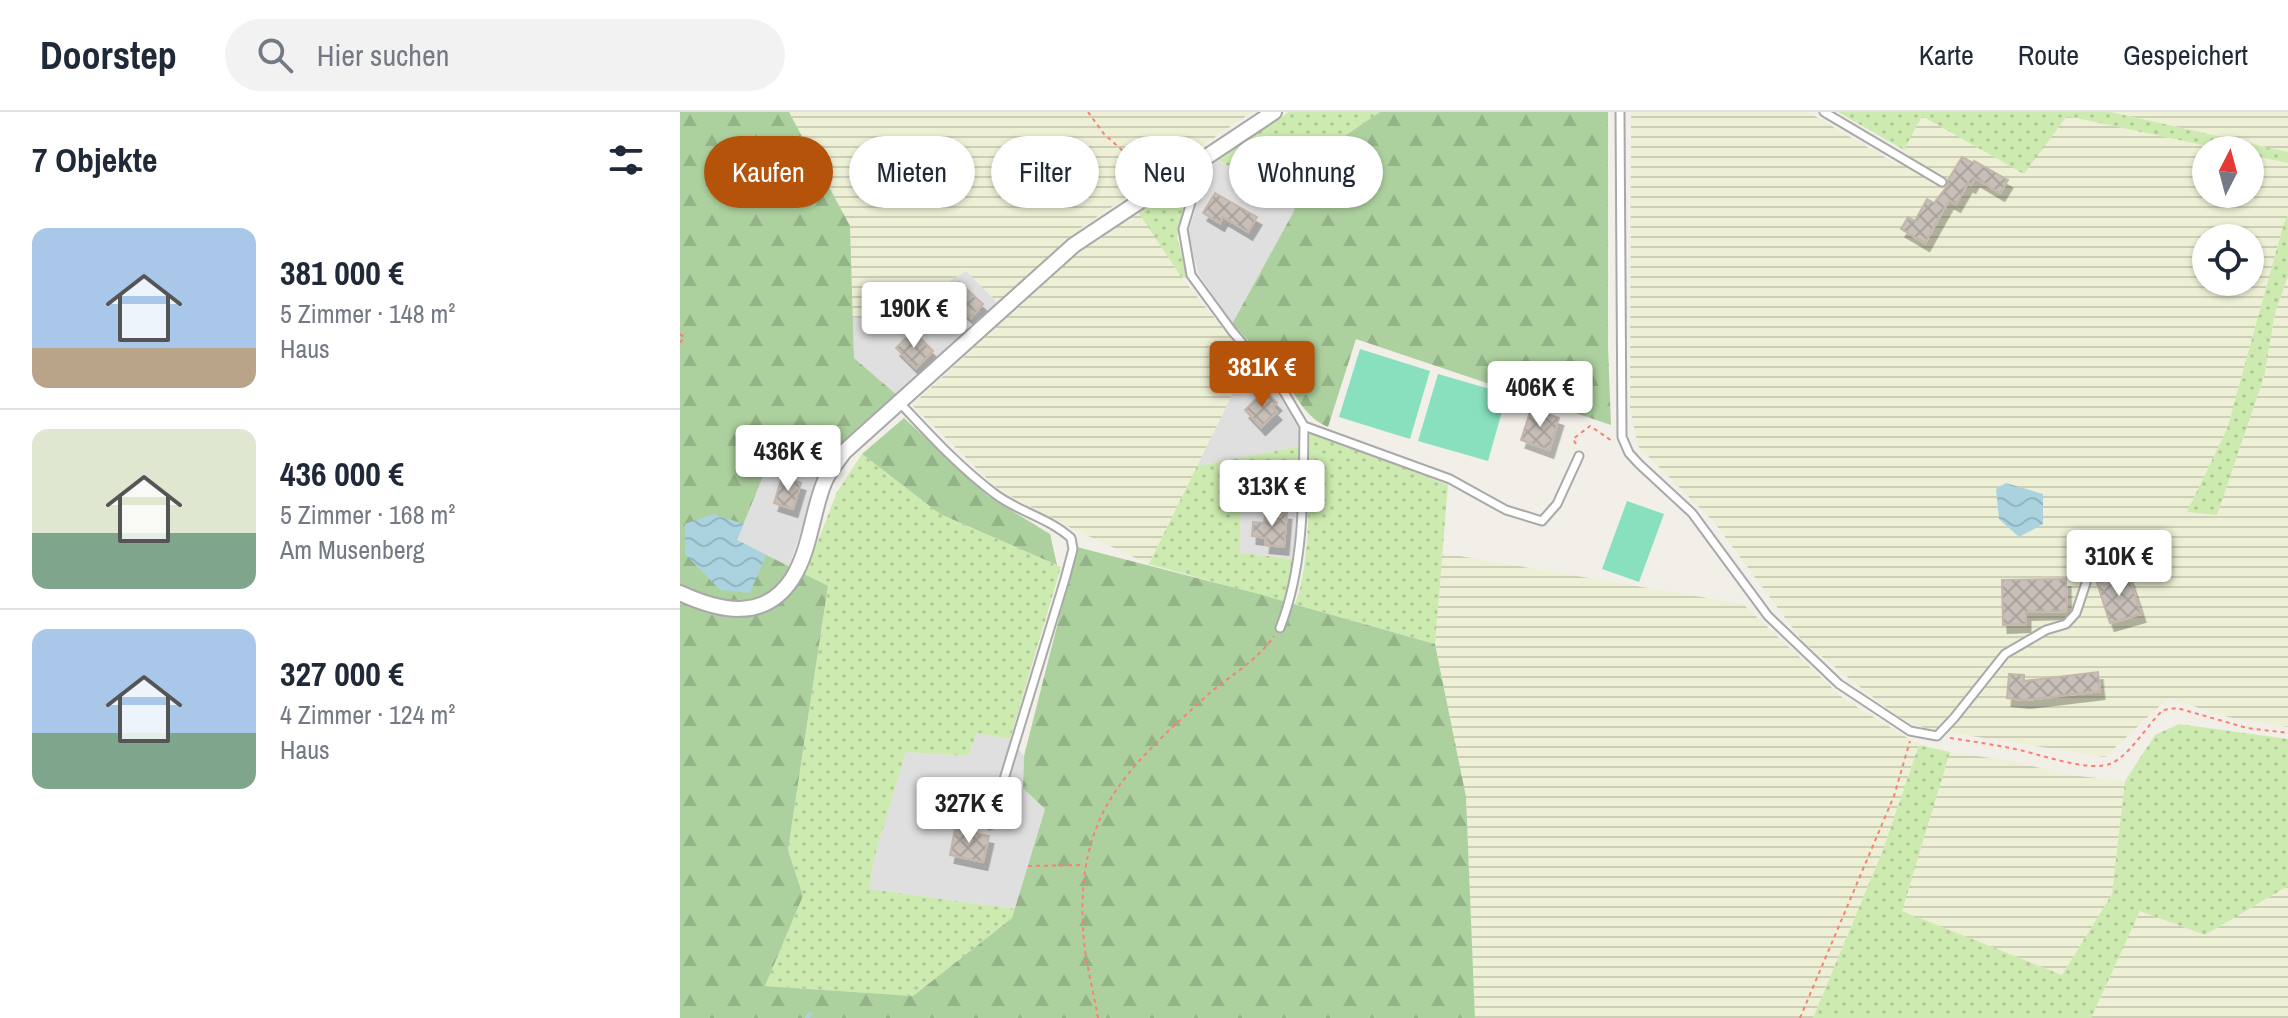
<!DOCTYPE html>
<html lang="de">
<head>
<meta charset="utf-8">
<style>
	body { margin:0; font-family:"Archivo Narrow",sans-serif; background:#f2f2f3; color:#1f2937; height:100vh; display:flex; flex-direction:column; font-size:30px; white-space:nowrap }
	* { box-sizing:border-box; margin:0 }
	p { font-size:26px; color:#747a83 }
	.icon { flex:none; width:44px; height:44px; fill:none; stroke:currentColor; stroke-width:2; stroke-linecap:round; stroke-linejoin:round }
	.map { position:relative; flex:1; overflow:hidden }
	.drawer { display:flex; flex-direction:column; background:#fff; width:680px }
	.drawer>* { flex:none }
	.top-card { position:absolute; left:24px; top:24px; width:760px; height:72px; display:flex; gap:16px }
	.needle { width:52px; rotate:6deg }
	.fabs { position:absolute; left:1512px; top:24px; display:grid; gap:16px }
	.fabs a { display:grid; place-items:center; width:72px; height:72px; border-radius:50%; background:#fff; box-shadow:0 2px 6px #0004; font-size:40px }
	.price { position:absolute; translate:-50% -68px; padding:0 18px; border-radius:8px; background:#fff; color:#222; font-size:26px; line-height:52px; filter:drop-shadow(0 2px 4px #0008) }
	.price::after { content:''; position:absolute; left:50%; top:48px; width:24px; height:18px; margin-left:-12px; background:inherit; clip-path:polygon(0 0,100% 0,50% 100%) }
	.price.on { background:#b45309; color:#fff }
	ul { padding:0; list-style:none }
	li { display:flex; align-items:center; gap:24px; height:200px; padding:0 32px }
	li+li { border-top:2px solid #e0e1e3 }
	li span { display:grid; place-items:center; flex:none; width:224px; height:160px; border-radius:16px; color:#555 }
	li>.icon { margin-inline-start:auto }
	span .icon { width:96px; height:96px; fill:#fffc; stroke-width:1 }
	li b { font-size:34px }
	h2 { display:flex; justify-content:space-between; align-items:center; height:96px; padding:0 32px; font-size:34px }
	.chip { padding:0 28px; border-radius:36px; background:#fff; box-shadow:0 2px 6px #0004; font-size:28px; line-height:72px }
	.chip.on { background:#b45309; color:#fff }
	header { display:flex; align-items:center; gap:48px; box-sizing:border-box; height:112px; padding:0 40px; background:#fff; border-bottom:2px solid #e0e1e3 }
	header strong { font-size:38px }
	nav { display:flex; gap:44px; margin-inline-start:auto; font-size:28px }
	.search { width:560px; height:72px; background:#f2f2f3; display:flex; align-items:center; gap:20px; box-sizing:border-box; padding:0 28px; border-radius:44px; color:#747a83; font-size:30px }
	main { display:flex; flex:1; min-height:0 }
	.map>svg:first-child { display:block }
	.residential { fill:#e0dfdf }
	.farmland { fill:url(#farmland-rules); fill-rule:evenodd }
	.grass { fill:url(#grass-dots) }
	.forest { fill:url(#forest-firs) }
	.pitch { fill:#88e0be }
	.water { fill:url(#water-waves) }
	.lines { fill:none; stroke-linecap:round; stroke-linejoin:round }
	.stream { stroke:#aad3df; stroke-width:4 }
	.building { fill:url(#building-cross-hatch); stroke:#c4b6ab; stroke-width:2; filter:url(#shadow) }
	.lane-casing { stroke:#a9a9a9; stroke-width:11 }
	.street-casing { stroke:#a9a9a9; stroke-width:18 }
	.path { stroke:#fa8072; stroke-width:2; stroke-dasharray:4 4; stroke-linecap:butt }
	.lane { stroke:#fff; stroke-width:7 }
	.street { stroke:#fff; stroke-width:14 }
</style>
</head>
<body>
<header>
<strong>Doorstep</strong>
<div class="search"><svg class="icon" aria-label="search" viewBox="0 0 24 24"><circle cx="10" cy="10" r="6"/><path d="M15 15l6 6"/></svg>Hier suchen</div>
<nav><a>Karte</a><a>Route</a><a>Gespeichert</a></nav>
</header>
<main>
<section class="drawer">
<h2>7 Objekte<svg class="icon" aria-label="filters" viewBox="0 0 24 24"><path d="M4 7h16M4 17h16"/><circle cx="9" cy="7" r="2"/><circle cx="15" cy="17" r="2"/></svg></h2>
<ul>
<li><span style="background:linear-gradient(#a9c7e8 75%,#b9a48a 0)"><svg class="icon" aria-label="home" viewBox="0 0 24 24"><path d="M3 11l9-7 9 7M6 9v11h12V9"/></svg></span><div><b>381 000 €</b><p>5 Zimmer · 148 m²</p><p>Haus</p></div></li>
<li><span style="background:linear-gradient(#dfe7d0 65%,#7fa58c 0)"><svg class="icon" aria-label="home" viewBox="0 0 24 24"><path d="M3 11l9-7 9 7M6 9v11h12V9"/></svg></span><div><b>436 000 €</b><p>5 Zimmer · 168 m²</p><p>Am Musenberg</p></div></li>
<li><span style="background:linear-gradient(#a9c7e8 65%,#7fa58c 0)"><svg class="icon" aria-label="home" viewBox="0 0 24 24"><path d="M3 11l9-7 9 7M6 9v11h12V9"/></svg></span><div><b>327 000 €</b><p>4 Zimmer · 124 m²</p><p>Haus</p></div></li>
</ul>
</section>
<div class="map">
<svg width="1608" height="906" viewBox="0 0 1608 906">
	<defs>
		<pattern id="farmland-rules" width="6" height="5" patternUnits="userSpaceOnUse" patternTransform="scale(2)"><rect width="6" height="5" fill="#eef0d5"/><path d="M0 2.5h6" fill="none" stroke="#ccceb7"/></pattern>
		<pattern id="grass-dots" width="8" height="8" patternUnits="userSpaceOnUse" patternTransform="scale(2)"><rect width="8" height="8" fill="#cdebb0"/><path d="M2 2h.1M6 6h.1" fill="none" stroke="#b0c997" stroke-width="1.8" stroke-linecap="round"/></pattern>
		<pattern id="forest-firs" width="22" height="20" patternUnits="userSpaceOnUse" patternTransform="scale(2)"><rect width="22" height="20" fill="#add19e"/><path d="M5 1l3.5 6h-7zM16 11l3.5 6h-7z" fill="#95b388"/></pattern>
		<pattern id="water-waves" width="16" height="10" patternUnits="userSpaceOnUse" patternTransform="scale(2)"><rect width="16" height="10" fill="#aad3df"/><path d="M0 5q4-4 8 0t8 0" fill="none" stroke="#92b5bf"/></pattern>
		<pattern id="building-cross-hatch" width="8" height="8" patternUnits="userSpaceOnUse" patternTransform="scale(2)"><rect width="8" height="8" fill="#c7bfb8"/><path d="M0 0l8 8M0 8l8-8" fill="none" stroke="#aba49e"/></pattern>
		<filter id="shadow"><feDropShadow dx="4.5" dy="8" stdDeviation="0" flood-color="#0004"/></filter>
	</defs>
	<rect width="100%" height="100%" fill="#f2efe9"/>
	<path class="residential" d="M537,47l78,50 -63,115 -34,-51 -10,-41 11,-34 13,-32z
		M286,159l32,32 -100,93 -44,-38 -2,-41 32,5z
		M569,248l27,32 22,33 2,21 -103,20z
		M95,335l66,1 -25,37 -27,82 -52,-27z
		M618,357l-4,90 -54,-6 1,-76z
		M297,621l33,6 14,17 -1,32 22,20 -30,101 -145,-20 3,-28 33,-109 61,4z"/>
	<path class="farmland" d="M109,0h463l-170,115 -84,76 -32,-32 -82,51 -32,-5 -2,-91z
		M951,0h177l88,52 26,-48 102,57 43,-57 159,34h-20v44h44v-39l38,8v52l-4,8 -57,206 -40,83 30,2 47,-137 11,-64 13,-37v451l-60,-10 -60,-19 -63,59 -178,-28 -30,-13 -94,-74 -89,-120 -76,-76 -8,-38zM1526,126h44v44h-44z
		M1431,0h177v40z
		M458,100l44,66 67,82 -100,204 -76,-35 -74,-39 -87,-85 165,-153z
		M762,441l301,51 101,95 75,46 -36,105 -70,168h-338l-9,-221 -31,-153z
		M1270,640l61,9 59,14 55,6 -13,113 -50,81 -161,-64z
		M1608,774v132h-197l49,-107 65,24z"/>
	<path class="grass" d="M609,0h91l-115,78 -48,-31z
		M1158,0h273l177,40v11l-38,-8v-5h-24l-159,-34 -43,58 -102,-58 -18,34z
		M512,67l-15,58 11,41h-6l-44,-66z
		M1608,103v61l-13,37 -11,64 -47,138 -30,-3 40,-83 57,-206z
		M630,321l47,16 91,36 -13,159 -140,-40c17,-42 13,-123 15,-171z
		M620,334l-2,23 -57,8 -1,76 54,6 -2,24 -6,19 -137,-38 48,-98z
		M182,342l78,60 121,53 -51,172 -33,-6 -9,23 -62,-4 -33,110 -3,27 145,20 -3,9 -99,78 -148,-10 38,-90 -15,-46 40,-263 -23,-13 32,-82z
		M1499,612l109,15v147l-83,49 -65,-24 -49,107h-278l70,-168 36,-105 31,7 -48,159 160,64 50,-81 13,-113 30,-46z"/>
	<path class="forest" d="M0,0h109l61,114 4,132 44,38 -57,52 -66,-1 -38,93 91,46 -40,264 15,46 -38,90 148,10 99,-78 33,-109 -22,-21 1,-32 53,-209 182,47 176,50 31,153 9,221h-795z
		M700,0h228v235l3,78 -255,-86 -28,88c-24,-10 -31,-32 -47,-51 -14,-19 -33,-35 -49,-52l63,-115 -30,-19z
		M224,306l84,78 62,38 7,31 -117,-51 -78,-60z"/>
	<path class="pitch" d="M680,237l70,22 -20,68 -71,-22z
		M758,262l69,20 -19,67 -70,-20z
		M947,389l37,13 -25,68 -37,-13z"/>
	<path class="water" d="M1326,371l37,11v30l-24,13 -20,-18 -3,-30z
		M33,402l31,10 -7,16 29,15 -16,38 -30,-3 -35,-36v-30z"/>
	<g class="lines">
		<path class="stream" d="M127,906l3,-4"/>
	</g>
	<path class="building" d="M1282,45l11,6 1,-2 34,19 -8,13 -25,-15 -4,7 -3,-2 -12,21 -7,-4 -24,43 -24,-14 7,-12 7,4 12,-22 7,4 14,-18v-5z
		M535,81l42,24 -9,15 -25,-15 -3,6 -17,-10z
		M279,170l24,22 -12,14 -24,-22z
		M233,219l20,20 -17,17 -20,-20z
		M585,278l12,13 -5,4 5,5 -16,15 -16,-17z
		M851,297l28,9 -10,32 -28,-10z
		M102,365l19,6 -8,26 -19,-6z
		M586,398l21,2 -3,35 -19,-2 1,-7 -14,-2 1,-14 11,1z
		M1448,462l13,40 -31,9 -13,-40z
		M1386,467l1,32 -41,1v12l-23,1 -1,-45z
		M1418,560l2,19 -75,9 -18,-2 2,-24 15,1v6z
		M275,717l34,7 -6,26 -33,-7z"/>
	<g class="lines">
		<g class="lane-casing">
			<path id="lane" d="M940,0l2,325 7,16 10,11 53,49 76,103 71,68 71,47 27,5 17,-18 51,-64 41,-24 20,-6 10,-11 10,-30
				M1144,0l118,70
				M516,53l3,11 -16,53 8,46 41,56 52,61 20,34 146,53 56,31 36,11 15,-17 22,-48
				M219,290c30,32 60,65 96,92 24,18 54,24 76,44l2,11 -8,30 -75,246
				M600,516c25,-64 23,-134 24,-202"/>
		</g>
		<g class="street-casing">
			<path id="street" d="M0,481c39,18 84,29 112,-14 18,-28 20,-66 32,-96 4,-11 13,-21 20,-31l230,-207 200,-133"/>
		</g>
		<path class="path" d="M408,0l16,22 48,43
			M0,222l4,3 -4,6
			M896,332l-3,-5 17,-13 22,15
			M1270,626c20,3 40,6 60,10 25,4 80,26 102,15 19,-9 35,-38 51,-53l14,-2 70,20 41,5
			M348,754l56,-1
			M418,906c-5,-29 -14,-61 -15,-90 -6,-113 41,-157 119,-228 23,-22 55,-38 72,-64
			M1120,906l94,-222 16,-55"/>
		<use href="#lane" class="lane"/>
		<use href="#street" class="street"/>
	</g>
</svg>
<div class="fabs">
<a><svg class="needle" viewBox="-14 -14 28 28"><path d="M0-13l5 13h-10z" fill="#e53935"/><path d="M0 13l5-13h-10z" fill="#747a83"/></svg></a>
<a><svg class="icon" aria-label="locate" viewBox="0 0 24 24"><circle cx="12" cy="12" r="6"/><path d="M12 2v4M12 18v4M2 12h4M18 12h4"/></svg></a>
</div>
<b class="price" style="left:234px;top:238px">190K €</b>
<b class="price on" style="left:582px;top:297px">381K €</b>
<b class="price" style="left:860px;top:317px">406K €</b>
<b class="price" style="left:108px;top:381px">436K €</b>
<b class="price" style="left:592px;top:416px">313K €</b>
<b class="price" style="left:1439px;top:486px">310K €</b>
<b class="price" style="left:289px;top:733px">327K €</b>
<div class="top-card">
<a class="chip on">Kaufen</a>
<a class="chip">Mieten</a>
<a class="chip">Filter</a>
<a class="chip">Neu</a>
<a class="chip">Wohnung</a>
</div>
</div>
</main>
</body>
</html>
